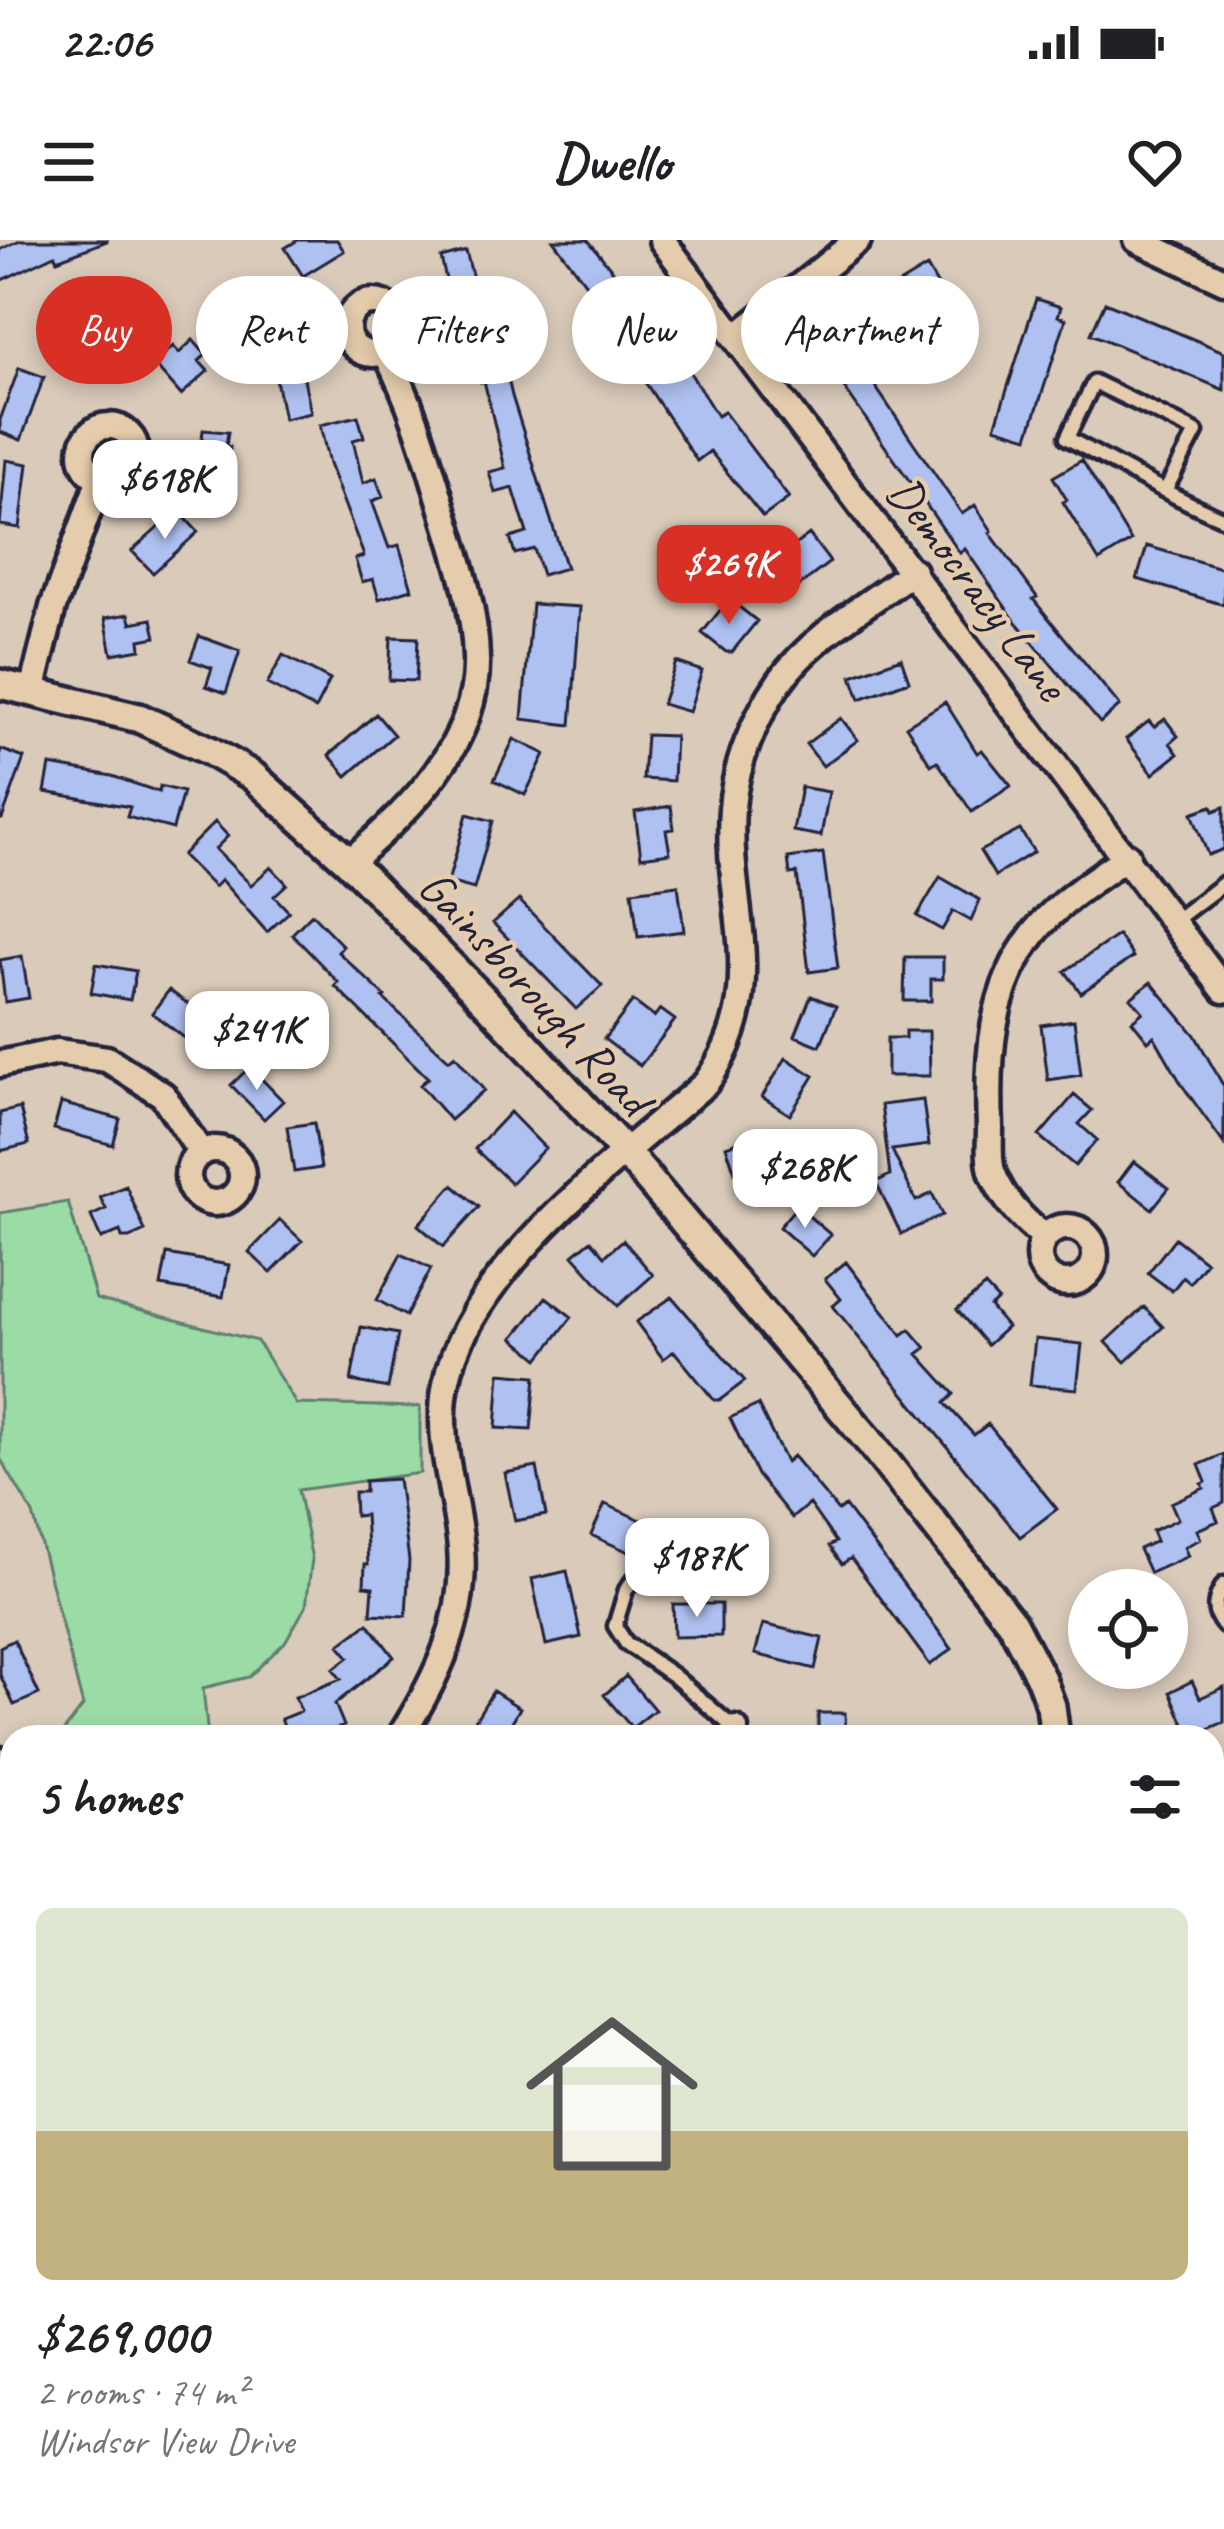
<!DOCTYPE html>
<html lang="en">
<head>
<meta charset="utf-8">
<style>
	body { margin:0; font-family:Caveat,sans-serif; background:#f6f6f6; color:#202124; height:100vh; display:flex; flex-direction:column; font-size:45px; white-space:nowrap }
	* { box-sizing:border-box; margin:0 }
	p { font-size:39px; color:#757577 }
	.icon { flex:none; width:66px; height:66px; fill:none; stroke:currentColor; stroke-width:2; stroke-linecap:round; stroke-linejoin:round }
	.map { position:relative; flex:1; overflow:hidden }
	.panel { position:absolute; left:0px; top:1485px; width:1224px; height:804px; display:flex; flex-direction:column; background:#fff; border-radius:36px 36px 0 0; box-shadow:0 6px 18px #0003 }
	.panel>* { flex:none }
	.banner { position:absolute; left:36px; top:36px; width:1152px; height:108px; display:flex; gap:24px }
	.fabs { position:absolute; left:1068px; top:1329px; display:grid; gap:24px }
	.fabs a { display:grid; place-items:center; width:120px; height:120px; border-radius:50%; background:#fff; box-shadow:0 6px 18px #0003; font-size:60px }
	.price { position:absolute; translate:-50% -102px; padding:0 27px; border-radius:24px; background:#fff; color:#222; font-size:39px; line-height:78px; filter:drop-shadow(0 3px 6px #0008) }
	.price::after { content:''; position:absolute; left:50%; top:72px; width:36px; height:27px; margin-left:-18px; background:inherit; clip-path:polygon(0 0,100% 0,50% 100%) }
	.price.on { background:#d93025; color:#fff }
	ul { padding:0; list-style:none }
	li { display:grid; align-content:center; gap:24px; height:636px; padding:0 36px }
	li+li { border-top:3px solid #e0e0e0 }
	li span { display:grid; place-items:center; height:372px; border-radius:18px; color:#555 }
	li>.icon { margin-inline-start:auto }
	span .icon { width:216px; height:216px; fill:#fffc; stroke-width:1 }
	li b { font-size:51px }
	h2 { display:flex; justify-content:space-between; align-items:center; height:144px; padding:0 36px; font-size:51px }
	.chip { padding:0 42px; border-radius:54px; background:#fff; box-shadow:0 6px 18px #0003; font-size:42px; line-height:108px }
	.chip.on { background:#d93025; color:#fff }
	.status { display:flex; justify-content:space-between; align-items:center; height:84px; padding:0 60px; background:#fff; direction:ltr }
	.status svg { height:33px; fill:currentColor }
	header { display:flex; justify-content:space-between; align-items:center; height:156px; padding:0 36px; background:#fff; font-size:54px; font-weight:600 }
	.map>svg:first-child { display:block }
	.green { fill:#9bdba5; stroke:#5e7e70; stroke-width:3 }
	.lines { fill:none; stroke-linecap:round; stroke-linejoin:round }
	.stream { stroke:#6392a5; stroke-width:6 }
	.building { fill:#afc1f1; stroke:#22223b; stroke-width:3 }
	.service-casing { stroke:#22223b; stroke-width:21 }
	.minor-casing { stroke:#22223b; stroke-width:33 }
	.tertiary-casing { stroke:#22223b; stroke-width:36 }
	.service { stroke:#e4ccac; stroke-width:12 }
	.minor { stroke:#e4ccac; stroke-width:24 }
	.tertiary { stroke:#e4ccac; stroke-width:27 }
	.labels { text-anchor:middle; dominant-baseline:central; stroke-width:9; stroke-linejoin:round; paint-order:stroke }
	.street-label { font-size:48px; fill:#22223b; stroke:#e4ccac }
</style>
</head>
<body>
<div class="status"><b>22:06</b><svg viewBox="0 0 49 12"><path d="M0 12V9h3v3zM5 12V6h3v6zM10 12V3h3v9zM15 12V0h3v12zM26 1h20v11H26zM47 4h2v5h-2z"/></svg></div>
<header><svg class="icon" aria-label="menu" viewBox="0 0 24 24"><path d="M4 6h16M4 12h16M4 18h16"/></svg>Dwello<svg class="icon" aria-label="heart" viewBox="0 0 24 24"><path d="M12 20l-8-8c-3-5 5-10 8-4 3-6 11-1 8 4z"/></svg></header>
<div class="map">
<svg width="1224" height="2289" viewBox="0 0 1224 2289">
	<rect width="100%" height="100%" fill="#d9caba"/>
	<filter id="ink" filterUnits="userSpaceOnUse"><feTurbulence type="fractalNoise" baseFrequency=".00833" numOctaves="2"/><feDisplacementMap in="SourceGraphic" scale="24" xChannelSelector="R" yChannelSelector="G"/><feConvolveMatrix kernelMatrix="1 2 1 2 8 2 1 2 1" color-interpolation-filters="sRGB"/></filter>
	<g filter="url(#ink)">
		<path class="green" d="M68,962l28,97 161,42 39,63 124,3v66l-122,17 14,69 -6,47 -21,36 -36,35 -46,11 5,49h-149l24,-31 -50,-192 -33,-56v-245z
			M0,1534l12,9v494l-12,13z"/>
		<g class="lines">
			<path class="stream" d="M0,1661l12,-11
				M0,1717l12,4
				M0,1758l12,-32"/>
		</g>
		<path class="building" d="M20,0h87v1l-50,19 -2,-5 -55,26v-31z
			M298,0h39l7,11 -41,25 -18,-28z
			M553,0h35l36,45 -7,6 58,71 6,-4 36,58 7,-4 65,86 -26,19 -53,-66 -13,10 -64,-97 -9,7 -23,-29 18,-14z
			M466,11l12,48 -26,6 -11,-47z
			M927,27l14,24 -48,29 -14,-24z
			M259,56h27l-1,48 -27,-1z
			M1036,59l25,8 -3,9 8,3 -38,118 -33,-10z
			M1105,62l119,50v38l-133,-56z
			M118,70l8,49 -58,9 -4,-26 23,-3 -4,-23z
			M855,75l22,18 -21,25 106,156 13,-9 17,26 -2,2 47,64 -4,2 87,107 -20,17 -84,-101 -51,-73 -5,4 -118,-168 -27,-22z
			M511,90l5,20 -14,3 10,43 54,172 -24,7 -8,-26 -19,5 -5,-16 17,-5 -14,-45 -18,5 -6,-21 16,-4 -21,-87 -3,1 -5,-24 -21,4 -4,-20z
			M193,100l13,15 -7,6 9,10 -27,24 -28,-32 20,-17 6,7z
			M19,128l25,9 -23,63 -21,-8v-12z
			M302,129l9,44 -27,6 -9,-44z
			M358,176l6,21 -11,3 10,43 13,-5 7,19 -11,4 17,47 10,-3 13,44 -33,10 -6,-20 -11,3 -7,-23 9,-3 -35,-92 -9,-39z
			M203,190l25,2 -2,14 4,1 -5,48 -29,-3z
			M6,220l22,4 -8,64 -20,-3z
			M1082,220l49,81 -32,20 -36,-59 4,-2 -14,-23z
			M178,270l20,22 -45,41 -21,-22z
			M809,294l21,28 -53,41 -21,-28z
			M1147,306l77,23v36l-87,-26z
			M729,359l28,22 -25,31h-6l-24,-19z
			M532,364l48,3 -9,118 -49,-6z
			M129,374l2,9 21,-4 4,18 -16,3 1,9 -29,5 -7,-36z
			M199,396l41,15 -14,42 -20,-7 6,-18 -22,-8z
			M391,397l27,1 -2,43 -27,-1z
			M283,415l47,25 -15,29 -48,-25z
			M901,418l8,23 -49,18 -8,-23z
			M676,422l26,9 -13,41 -27,-8z
			M945,462l32,51 5,-3 29,36 -39,26 -35,-51 -6,4 -25,-39z
			M376,474l18,21 -47,41 -18,-21z
			M841,478l17,22 -35,26 -17,-22z
			M1165,479l13,17 -8,7 8,11 -25,20 -27,-35 23,-18 5,6z
			M646,495l29,1 -2,45 -30,-2z
			M514,499l31,15 -20,41 -31,-15z
			M0,509l24,9 -22,61h-2z
			M50,525l62,11 47,16 1,-6 23,6 -10,37 -46,-12 3,-10 -85,-15z
			M801,547l28,5 -8,44 -28,-5z
			M671,566l3,23 -8,1 4,23 -29,4 -6,-45z
			M1212,566l2,5 10,-4v42l-16,6 -16,-42z
			M467,574l26,7 -19,68 -26,-7z
			M215,582l13,14 -13,13 36,36 20,-18 16,17 -13,12 15,16 -22,20 -46,-52 -7,7 -32,-32z
			M1020,590l14,22 -39,24 -15,-25z
			M823,613l15,115 -29,4 -12,-99 -7,1 -2,-16z
			M940,637l40,23 -9,21 -18,-10 -11,19 -25,-14z
			M678,645l6,46 -46,6 -6,-46z
			M519,660l83,86 -26,23 -83,-86z
			M312,674l31,32 -5,6 47,44 -2,2 66,62 6,-5 29,35 -34,30 -30,-35 8,-7 -93,-92 3,-4 -46,-48z
			M1118,695l15,22 -52,36 -16,-22z
			M22,716l7,42 -24,4 -5,-42z
			M905,717h38v22h-12v22h-27z
			M96,724l40,7 -6,29 -39,-7z
			M1151,742l44,53 29,52v57l-42,-59 -28,-49 -6,5 -16,-20 11,-9 -12,-14z
			M169,750l39,29 -17,24 -39,-30z
			M811,756l25,10 -16,40 -25,-10z
			M633,761l21,16 6,-8 15,11 -35,46 -36,-27z
			M1074,780l7,55 -33,5 -7,-55z
			M905,791h24l1,45h-43v-38h18z
			M786,818l28,18 -24,39 -28,-18z
			M250,827l33,34 -19,18 -33,-34z
			M1074,855l18,15 -13,14 18,16 -22,26 -36,-30z
			M923,860l6,45 -37,5 24,51 16,-8 10,22 -41,19 -25,-52 14,-7 -9,-70z
			M61,863l59,16 -7,26 -59,-16z
			M20,868l9,36 -29,7v-38z
			M510,872l35,36 -34,35 -36,-34z
			M314,883l7,45 -27,4 -7,-45z
			M759,895l15,44 -33,11 -15,-44z
			M1134,921l35,27 -17,21 -34,-27z
			M453,945l26,22 -36,40 -25,-22z
			M126,946l19,45 -16,7h-7l-2,-7 -19,8 -10,-23 15,-7 -6,-12z
			M797,966l34,29 -19,21 -33,-29z
			M280,980l22,21 -31,32 -22,-21z
			M1175,998l31,24 -16,21 -7,-6 -11,14 -24,-18z
			M591,1000l14,16 18,-16 30,35 -35,31 -45,-51z
			M167,1014l62,11 -6,32 -62,-11z
			M401,1014l30,15 -25,47 -29,-16z
			M846,1022l56,73 8,-6 16,19 -8,6 36,40 -9,9 29,32 14,-11 69,85 -37,28 -187,-231 8,-7 -16,-20z
			M985,1046l13,14 -8,7 17,20 -20,18 -30,-35z
			M546,1057l26,20 -33,42 -26,-21z
			M672,1057l73,84 -25,19h-6l-40,-49 -11,8 -27,-37z
			M1144,1067l19,20 -38,35 -19,-20z
			M361,1087l37,7 -10,54 -37,-7z
			M1035,1099l47,5 -5,45 -47,-4z
			M500,1133l36,3 -5,54 -35,-2z
			M758,1165l28,57 7,-6 45,55 7,-5 107,143 -22,16 -79,-107 -9,6 -13,-18 7,-4 -27,-38 -17,14 -35,-43 -27,-57z
			M1224,1214v49l-11,5 5,13 -21,9 4,9 -17,8 4,9 -38,17 -11,-24 17,-8 -4,-10 26,-12 -7,-16 33,-15 -2,-4 4,-2 -7,-17z
			M537,1227l9,48 -31,6 -10,-48z
			M398,1239l11,81 -3,56 -35,-2 2,-27 -9,-1 1,-22h3l-3,-49 -10,1 -1,-24h11v-11z
			M605,1264l49,22 -14,31 -49,-22z
			M567,1331l14,66 -35,8 -14,-66z
			M673,1364h48v32l-47,1z
			M368,1383l26,34 -59,47 9,22 -26,11h-29l-8,-18 20,-8 -6,-14 46,-18 -8,-10 16,-12 -10,-12z
			M763,1384l59,14 -7,31 -60,-15z
			M14,1400l25,54 -25,11 -14,-30v-28z
			M626,1436l29,34 -23,18 -28,-33z
			M1192,1441l8,17 24,-11v35l-34,15 -20,-45z
			M493,1451l27,17 -17,29h-38z
			M818,1473h27l1,24h-28z"/>
		<g class="lines">
			<g class="service-casing">
				<path id="service" d="M1165,251l31,-59 -102,-50 -27,56c52,28 103,58 157,81
					M1174,681l50,-38
					M640,1330l-14,20 -11,36 11,17 48,33 61,53
					M1224,1344c-10,15 -13,28 0,42
					M1212,2089l12,-5
					M1212,2157l12,29"/>
			</g>
			<g class="minor-casing">
				<path id="minor" d="M662,0l562,750
					M1137,0l87,41
					M347 88a26 26 0 1 1 52 0a26 26 0 1 1-52 0Z
					M736,97l122,-97
					M82 213a27 27 0 1 1 54 0a27 27 0 1 1-54 0Z
					M32,451l21,-84 47,-128
					M349,622c59,-50 130,-119 127,-204 -1,-52 -19,-103 -34,-152 -16,-54 -31,-105 -57,-155
					M0,824l57,-12 50,7 56,36 38,58
					M188 936a27 27 0 1 1 54 0a27 27 0 1 1-54 0Z
					M1039 1015a28 28 0 1 1 56 0a28 28 0 1 1-56 0Z
					M1045,998c-22,-18 -41,-37 -52,-64 -5,-13 -3,-32 -3,-46 -3,-69 0,-139 44,-195 25,-32 61,-53 93,-77
					M400,1497c36,-57 67,-119 61,-189 -5,-54 -26,-109 -15,-164 21,-114 175,-227 260,-301 67,-95 19,-173 26,-275 3,-43 23,-91 48,-127 32,-45 89,-77 133,-110
					M731,1497l4,-8
					M0,1520l12,11
					M240,2277l19,12
					M660,2277l6,12
					M841,2289l26,-12"/>
			</g>
			<g class="tertiary-casing">
				<path id="tertiary" d="M0,444l139,34 71,33 43,25 96,86 143,146 134,145 243,288 143,182 29,56 10,27 4,31
					M1106,2277l5,12"/>
			</g>
			<use href="#service" class="service"/>
			<use href="#minor" class="minor"/>
			<use href="#tertiary" class="tertiary"/>
		</g>
	</g>
	<g class="labels">
		<g class="street-label">
			<text transform="translate(978 348) rotate(53)">Democracy Lane</text>
			<text transform="translate(535 752) rotate(47)">Gainsborough Road</text>
		</g>
	</g>
</svg>
<div class="fabs">
<a><svg class="icon" aria-label="locate" viewBox="0 0 24 24"><circle cx="12" cy="12" r="6"/><path d="M12 2v4M12 18v4M2 12h4M18 12h4"/></svg></a>
</div>
<b class="price" style="left:165px;top:302px">$618K</b>
<b class="price on" style="left:729px;top:387px">$269K</b>
<b class="price" style="left:257px;top:853px">$241K</b>
<b class="price" style="left:805px;top:991px">$268K</b>
<b class="price" style="left:697px;top:1380px">$187K</b>
<div class="banner">
<a class="chip on">Buy</a>
<a class="chip">Rent</a>
<a class="chip">Filters</a>
<a class="chip">New</a>
<a class="chip">Apartment</a>
</div>
<section class="panel">
<h2>5 homes<svg class="icon" aria-label="filters" viewBox="0 0 24 24"><path d="M4 7h16M4 17h16"/><circle cx="9" cy="7" r="2"/><circle cx="15" cy="17" r="2"/></svg></h2>
<ul>
<li><span style="background:linear-gradient(#dfe7d0 60%,#c2b280 0)"><svg class="icon" aria-label="home" viewBox="0 0 24 24"><path d="M3 11l9-7 9 7M6 9v11h12V9"/></svg></span><div><b>$269,000</b><p>2 rooms · 74 m²</p><p>Windsor View Drive</p></div></li>
</ul>
</section>
</div>
</body>
</html>
